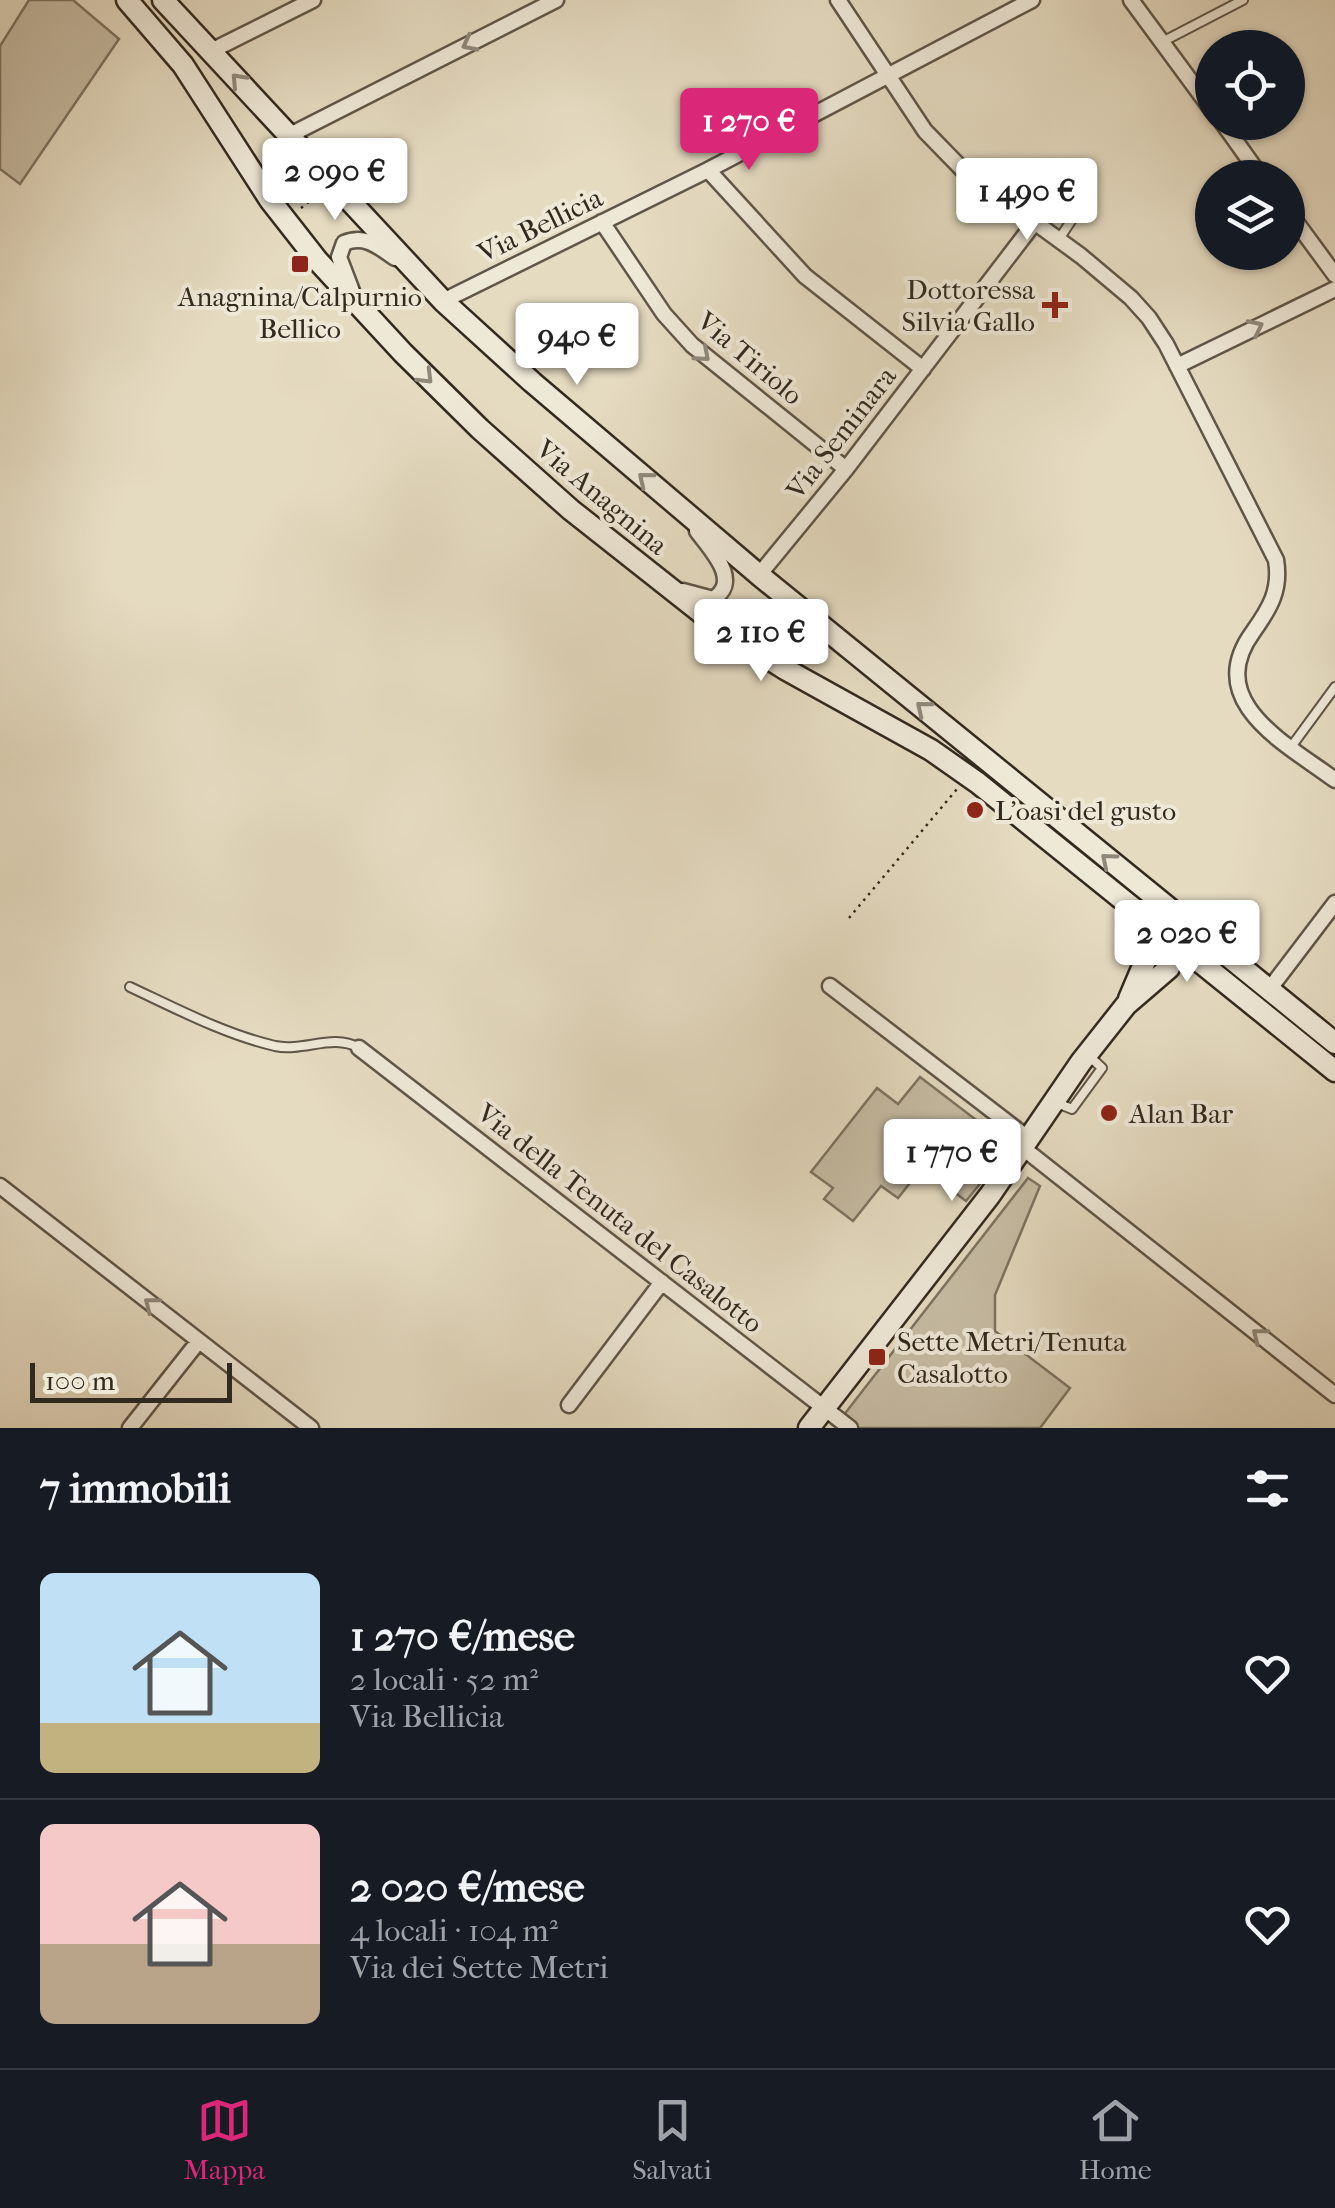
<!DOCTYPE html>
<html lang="it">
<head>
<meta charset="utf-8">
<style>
	body { margin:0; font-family:"IM FELL French Canon",serif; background:#20242c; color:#f1f3f6; height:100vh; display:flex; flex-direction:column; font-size:38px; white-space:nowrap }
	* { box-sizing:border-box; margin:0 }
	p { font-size:32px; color:#9ea1a6 }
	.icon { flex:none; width:55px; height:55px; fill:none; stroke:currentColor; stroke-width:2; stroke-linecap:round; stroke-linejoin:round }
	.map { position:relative; height:1428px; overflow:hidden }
	.details { display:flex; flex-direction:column; background:#171b24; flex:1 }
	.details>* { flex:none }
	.buttons { position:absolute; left:1195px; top:30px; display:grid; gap:20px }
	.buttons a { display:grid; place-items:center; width:110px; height:110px; border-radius:50%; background:#171b24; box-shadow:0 2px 8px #0004; font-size:50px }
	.scale { position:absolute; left:30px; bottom:25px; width:202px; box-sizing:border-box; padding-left:10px; border:5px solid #332a1f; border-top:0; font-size:28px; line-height:35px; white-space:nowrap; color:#332a1f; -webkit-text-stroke:8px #eee8d7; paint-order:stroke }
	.price { position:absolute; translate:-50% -85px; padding:0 22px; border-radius:10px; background:#fff; color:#222; font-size:32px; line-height:65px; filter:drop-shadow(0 2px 5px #0008) }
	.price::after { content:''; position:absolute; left:50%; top:60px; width:30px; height:22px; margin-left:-15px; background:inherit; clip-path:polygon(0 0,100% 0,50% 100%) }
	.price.on { background:#db2777; color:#fff }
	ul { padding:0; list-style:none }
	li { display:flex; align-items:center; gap:30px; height:250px; padding:0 40px }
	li+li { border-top:2px solid #363941 }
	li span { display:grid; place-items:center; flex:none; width:280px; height:200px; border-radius:15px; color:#555 }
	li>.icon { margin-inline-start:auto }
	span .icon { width:120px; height:120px; fill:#fffc; stroke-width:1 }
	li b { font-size:42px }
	h2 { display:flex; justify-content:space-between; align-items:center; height:120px; padding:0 40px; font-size:42px }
	.tab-bar { display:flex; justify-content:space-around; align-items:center; height:140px; border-top:2px solid #363941; background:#171b24; font-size:28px; color:#9ea1a6 }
	.tab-bar a { display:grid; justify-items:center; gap:5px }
	.tab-bar .on { color:#db2777 }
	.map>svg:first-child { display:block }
	.green { fill:#c7bda5; stroke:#7d7462; stroke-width:2.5 }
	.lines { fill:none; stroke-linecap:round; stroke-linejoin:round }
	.lane-casing { stroke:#605648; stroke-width:12 }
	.street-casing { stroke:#605648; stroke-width:19 }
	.secondary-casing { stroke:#332a1f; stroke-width:25 }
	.path { stroke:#332a1f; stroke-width:2.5; stroke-dasharray:2.5 5; stroke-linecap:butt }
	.lane { stroke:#eee8d7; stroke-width:8 }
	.street { stroke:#eee8d7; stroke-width:14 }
	.secondary { stroke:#eee8d7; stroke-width:20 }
	.oneway { stroke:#90897b }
	.poi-dot { fill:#8f2418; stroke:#eee8d7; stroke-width:4 }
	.labels { text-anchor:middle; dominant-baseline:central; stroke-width:8; stroke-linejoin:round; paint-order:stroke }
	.street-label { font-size:28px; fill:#332a1f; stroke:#eee8d7 }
	.poi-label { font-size:28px; fill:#332a1f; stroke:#eee8d7; text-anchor:start }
</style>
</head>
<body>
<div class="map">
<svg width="1335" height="1428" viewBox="0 0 1335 1428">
	<rect width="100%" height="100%" fill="#e5dbc1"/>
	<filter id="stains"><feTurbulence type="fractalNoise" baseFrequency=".002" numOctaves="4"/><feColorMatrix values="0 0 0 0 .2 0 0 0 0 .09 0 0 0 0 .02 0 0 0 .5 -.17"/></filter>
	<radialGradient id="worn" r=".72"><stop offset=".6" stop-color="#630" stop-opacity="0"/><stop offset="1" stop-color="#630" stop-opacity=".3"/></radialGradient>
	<path class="green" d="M29,0h44l46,39 -99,145 -20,-15v-123z
		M920,1077l85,65 3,7 -42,52 -44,-33 -24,30 -17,-12 -28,35 -29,-22 9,-11 -22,-16 66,-84 21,16z
		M1028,1178l12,8 -45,109v36l75,57 -30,40h-182l-15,-12z"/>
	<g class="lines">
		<g class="lane-casing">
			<path id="lane" d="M1162,42l81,-42
				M1014,206l17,-21
				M1059,239l14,-21
				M1291,747l44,-60
				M130,987c47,22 94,47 145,59 29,6 58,-13 84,2
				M1057,1103l15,6 30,-41 -13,-12"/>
		</g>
		<g class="street-casing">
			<path id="street" d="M838,0l87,131 37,38 119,87 50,42 18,20 17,26 110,216c5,30 -6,48 -23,72 -51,70 34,112 82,148
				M1131,0l81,110
				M211,51l102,-51
				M1222,122l40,56
				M290,135l266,-135
				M708,170l97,106 118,93
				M1288,211l47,64
				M602,222l62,92 28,31 154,124
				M352,291l-13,-34 5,-14c21,-9 35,4 51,15
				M443,301l265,-131 324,-170
				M1177,366l158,-77
				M759,575l87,-106 189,-247
				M683,591l30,8c29,-18 -2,-49 -16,-68
				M830,986l199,153
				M1268,991l67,-88
				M359,1048l491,380
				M1023,1148l312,247
				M0,1186l311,242
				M569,1405l93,-123
				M130,1428l68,-86"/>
		</g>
		<g class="secondary-casing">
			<path id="secondary" d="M127,0l56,65 87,135 47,60 86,93 77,76 91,81 152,120 62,39 146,81 47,33 357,288
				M163,0l280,301 89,81 227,193 576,468
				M1129,999l20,-47 27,-21
				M809,1428l181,-233 91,-133 45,-57 43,-37 5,-13 -3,-17"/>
		</g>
		<path class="path" d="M301,208l16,-13
			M849,918l108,-129"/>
		<use href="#lane" class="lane"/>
		<use href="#street" class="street"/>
		<use href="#secondary" class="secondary"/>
	</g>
	<defs><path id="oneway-chevron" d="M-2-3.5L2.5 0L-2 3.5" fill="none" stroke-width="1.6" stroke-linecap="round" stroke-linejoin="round" transform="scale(2.5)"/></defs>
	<g class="oneway">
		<use href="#oneway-chevron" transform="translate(469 44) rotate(153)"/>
		<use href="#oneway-chevron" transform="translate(238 80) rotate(-133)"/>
		<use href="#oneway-chevron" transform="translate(1256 327) rotate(-26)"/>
		<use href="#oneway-chevron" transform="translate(703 355) rotate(41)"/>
		<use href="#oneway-chevron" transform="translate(426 377) rotate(45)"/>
		<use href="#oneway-chevron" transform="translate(645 479) rotate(-141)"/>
		<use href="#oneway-chevron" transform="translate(923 708) rotate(-141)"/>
		<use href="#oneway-chevron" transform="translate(1108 860) rotate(-140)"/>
		<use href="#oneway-chevron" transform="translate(151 1304) rotate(-142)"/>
		<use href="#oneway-chevron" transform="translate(1259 1335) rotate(-142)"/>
	</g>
	<g class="poi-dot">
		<rect x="290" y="254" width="20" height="20" rx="5"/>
		<path d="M1050 290h10v10h10v10h-10v10h-10v-10h-10v-10h10z"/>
		<circle cx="975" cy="810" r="10"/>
		<circle cx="1109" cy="1113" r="10"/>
		<rect x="867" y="1347" width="20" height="20" rx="5"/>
	</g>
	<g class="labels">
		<g class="street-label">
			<text transform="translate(540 225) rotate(-26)">Via Bellicia</text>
			<text transform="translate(750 358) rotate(40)">Via Tiriolo</text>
			<text transform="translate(841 433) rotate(-52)">Via Seminara</text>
			<text transform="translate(602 497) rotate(40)">Via Anagnina</text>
			<text transform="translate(620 1218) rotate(38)">Via della Tenuta del Casalotto</text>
		</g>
		<g class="poi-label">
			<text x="1035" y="289" text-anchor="end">Dottoressa<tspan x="1035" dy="32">Silvia Gallo</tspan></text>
			<text x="300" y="296" text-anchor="middle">Anagnina/Calpurnio<tspan x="300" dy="32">Bellico</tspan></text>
			<text x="995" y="810">L'oasi del gusto</text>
			<text x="1129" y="1113">Alan Bar</text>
			<text x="897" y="1341">Sette Metri/Tenuta<tspan x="897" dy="32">Casalotto</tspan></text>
		</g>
	</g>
	<rect width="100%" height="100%" filter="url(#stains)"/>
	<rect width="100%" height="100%" fill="url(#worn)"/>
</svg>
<div class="buttons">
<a><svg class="icon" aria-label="locate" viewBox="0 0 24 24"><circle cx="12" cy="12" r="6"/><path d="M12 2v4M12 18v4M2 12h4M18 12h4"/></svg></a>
<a><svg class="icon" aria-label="layers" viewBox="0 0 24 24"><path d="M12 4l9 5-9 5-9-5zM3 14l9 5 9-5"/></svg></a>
</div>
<div class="scale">100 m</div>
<b class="price on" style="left:749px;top:173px">1 270 €</b>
<b class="price" style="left:335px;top:223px">2 090 €</b>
<b class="price" style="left:1027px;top:243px">1 490 €</b>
<b class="price" style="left:577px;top:388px">940 €</b>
<b class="price" style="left:761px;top:684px">2 110 €</b>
<b class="price" style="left:1187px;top:985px">2 020 €</b>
<b class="price" style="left:952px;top:1204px">1 770 €</b>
</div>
<section class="details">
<h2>7 immobili<svg class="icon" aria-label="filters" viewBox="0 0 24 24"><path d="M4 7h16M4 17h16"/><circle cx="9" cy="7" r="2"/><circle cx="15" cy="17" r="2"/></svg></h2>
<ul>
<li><span style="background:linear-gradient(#bfe0f5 75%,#c2b280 0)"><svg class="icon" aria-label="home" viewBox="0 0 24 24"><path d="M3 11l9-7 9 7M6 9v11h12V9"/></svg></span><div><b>1 270 €/mese</b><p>2 locali · 52 m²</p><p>Via Bellicia</p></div><svg class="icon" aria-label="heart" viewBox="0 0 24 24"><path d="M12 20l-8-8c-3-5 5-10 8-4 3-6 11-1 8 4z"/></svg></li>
<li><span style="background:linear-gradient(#f6c9c9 60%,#b9a48a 0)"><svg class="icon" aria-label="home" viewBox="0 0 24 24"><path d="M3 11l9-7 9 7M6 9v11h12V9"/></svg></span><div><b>2 020 €/mese</b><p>4 locali · 104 m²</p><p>Via dei Sette Metri</p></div><svg class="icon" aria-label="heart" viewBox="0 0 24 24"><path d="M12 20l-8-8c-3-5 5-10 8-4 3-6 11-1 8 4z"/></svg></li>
</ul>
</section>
<nav class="tab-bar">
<a class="on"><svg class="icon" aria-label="map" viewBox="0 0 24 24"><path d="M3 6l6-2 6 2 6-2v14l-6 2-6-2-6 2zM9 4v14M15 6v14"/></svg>Mappa</a>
<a><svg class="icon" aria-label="saved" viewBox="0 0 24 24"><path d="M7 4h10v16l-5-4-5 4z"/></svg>Salvati</a>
<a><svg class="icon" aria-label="home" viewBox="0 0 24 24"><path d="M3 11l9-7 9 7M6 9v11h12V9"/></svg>Home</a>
</nav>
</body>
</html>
